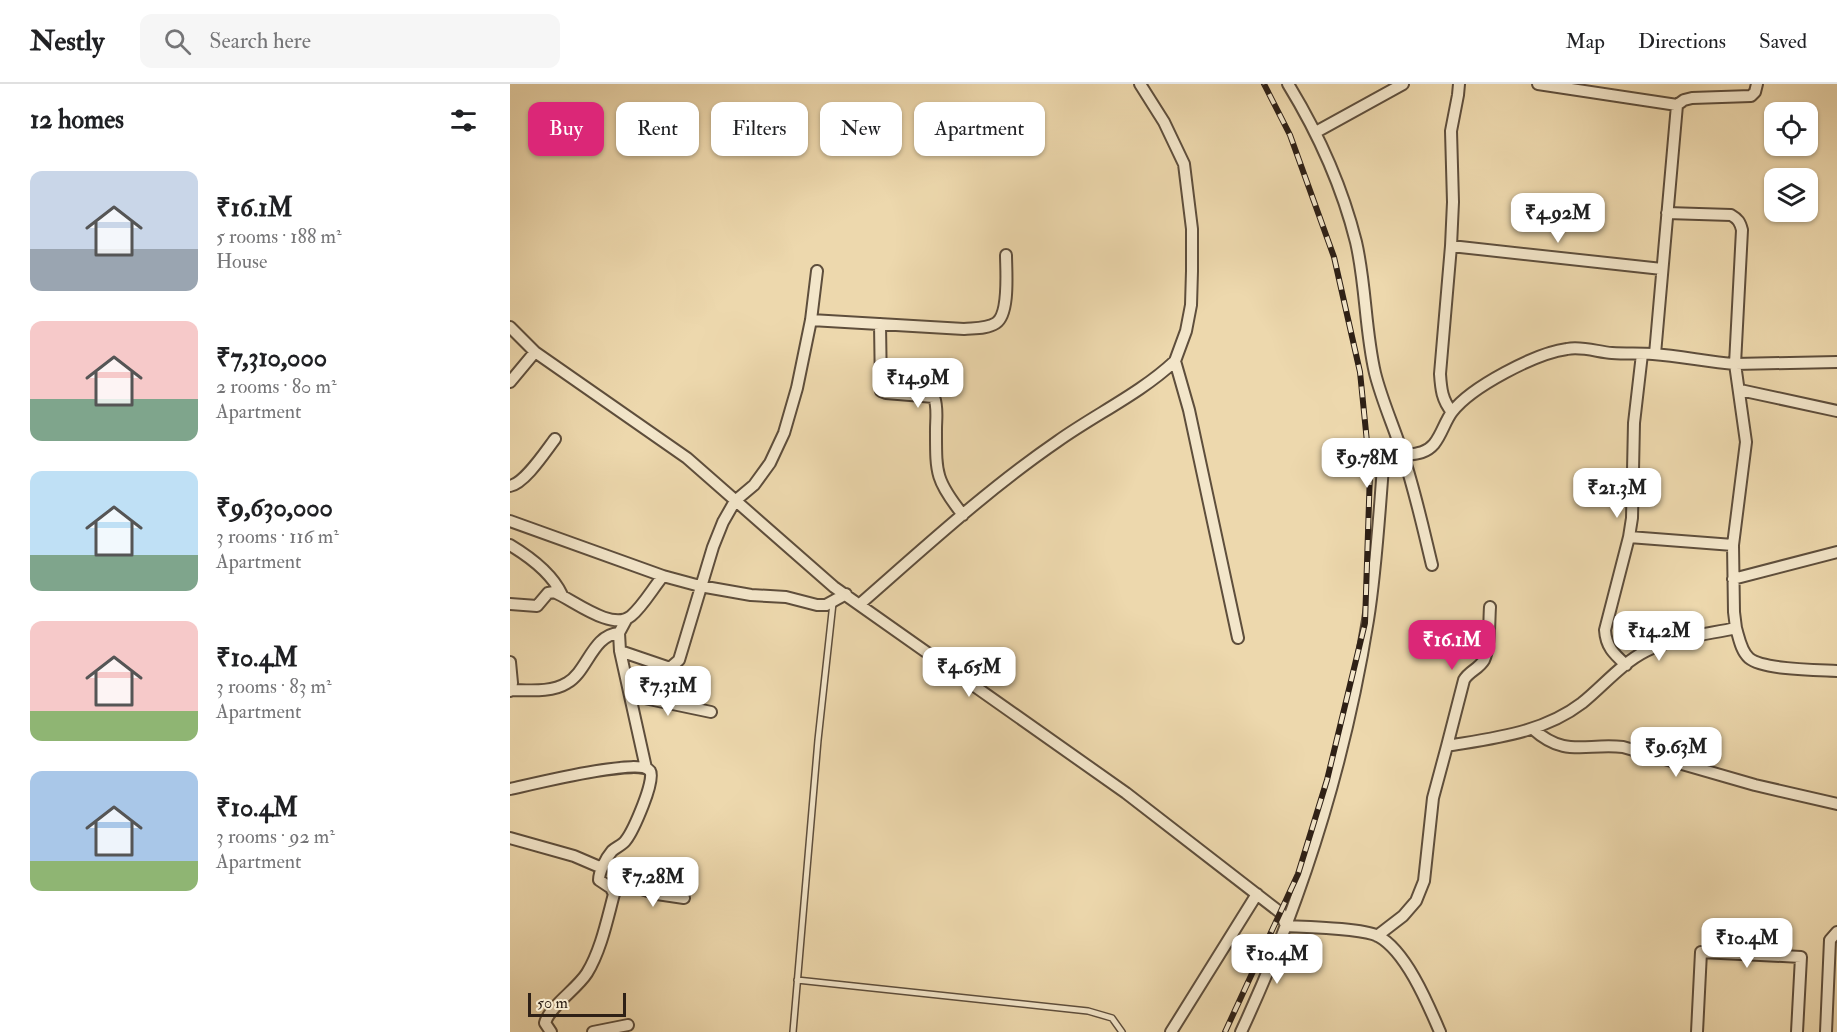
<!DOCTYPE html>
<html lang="en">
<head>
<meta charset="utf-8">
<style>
	body { margin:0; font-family:"IM FELL Double Pica",serif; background:#f6f6f6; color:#202124; height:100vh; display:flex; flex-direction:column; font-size:22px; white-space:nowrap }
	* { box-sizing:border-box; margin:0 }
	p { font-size:20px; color:#757577 }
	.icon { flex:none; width:33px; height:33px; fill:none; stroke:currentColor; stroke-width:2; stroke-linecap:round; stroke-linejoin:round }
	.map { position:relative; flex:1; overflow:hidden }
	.sheet { display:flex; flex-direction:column; background:#fff; width:510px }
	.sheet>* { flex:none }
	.top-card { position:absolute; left:18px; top:18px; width:570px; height:54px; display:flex; gap:12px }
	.fabs { position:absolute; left:1254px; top:18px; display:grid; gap:12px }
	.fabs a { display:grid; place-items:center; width:54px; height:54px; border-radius:12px; background:#fff; box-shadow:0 2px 4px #0004; font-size:30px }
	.scale { position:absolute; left:18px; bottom:15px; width:98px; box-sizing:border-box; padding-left:6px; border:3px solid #2e2016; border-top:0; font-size:16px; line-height:21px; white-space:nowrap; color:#2e2016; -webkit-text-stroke:4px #f3e6ca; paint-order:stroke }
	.price { position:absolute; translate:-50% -51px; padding:0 14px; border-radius:12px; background:#fff; color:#222; font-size:20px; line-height:39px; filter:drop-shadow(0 2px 3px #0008) }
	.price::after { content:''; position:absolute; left:50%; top:36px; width:18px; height:14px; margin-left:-9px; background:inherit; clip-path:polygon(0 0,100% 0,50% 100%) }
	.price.active { background:#db2777; color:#fff }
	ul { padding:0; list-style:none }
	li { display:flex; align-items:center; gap:18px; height:150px; padding:0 30px }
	li span { display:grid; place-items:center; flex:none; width:168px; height:120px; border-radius:12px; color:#555 }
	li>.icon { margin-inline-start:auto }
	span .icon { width:72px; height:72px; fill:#fffc; stroke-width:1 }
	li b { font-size:26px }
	h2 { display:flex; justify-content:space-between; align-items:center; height:72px; padding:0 30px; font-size:26px }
	.tag { padding:0 21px; border-radius:12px; background:#fff; box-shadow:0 2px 4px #0004; font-size:21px; line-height:54px }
	.tag.active { background:#db2777; color:#fff }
	header { display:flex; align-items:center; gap:36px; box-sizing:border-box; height:84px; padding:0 30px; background:#fff; border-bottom:2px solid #e0e0e0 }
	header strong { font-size:28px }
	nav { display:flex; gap:33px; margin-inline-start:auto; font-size:21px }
	.search { width:420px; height:54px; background:#f6f6f6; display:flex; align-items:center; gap:15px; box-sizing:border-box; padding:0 21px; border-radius:12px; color:#757577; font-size:22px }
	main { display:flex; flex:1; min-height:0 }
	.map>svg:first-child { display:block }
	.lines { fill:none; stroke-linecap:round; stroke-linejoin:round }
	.service-casing { stroke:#5e4e3c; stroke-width:8 }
	.minor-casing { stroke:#5e4e3c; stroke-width:14 }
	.service { stroke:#f3e6ca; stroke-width:5 }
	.minor { stroke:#f3e6ca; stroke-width:10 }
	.rail-casing { stroke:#2e2016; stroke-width:6 }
	.rail { stroke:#f3e6ca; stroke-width:4; stroke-dasharray:11; stroke-linecap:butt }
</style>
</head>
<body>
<header>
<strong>Nestly</strong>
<div class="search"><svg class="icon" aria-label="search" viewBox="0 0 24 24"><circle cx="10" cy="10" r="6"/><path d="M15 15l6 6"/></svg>Search here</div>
<nav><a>Map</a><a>Directions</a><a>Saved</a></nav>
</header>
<main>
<section class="sheet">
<h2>12 homes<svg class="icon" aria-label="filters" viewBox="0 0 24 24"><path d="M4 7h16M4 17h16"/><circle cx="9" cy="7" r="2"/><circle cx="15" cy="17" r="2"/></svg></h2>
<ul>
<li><span style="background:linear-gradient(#c9d6e8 65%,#9aa5b1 0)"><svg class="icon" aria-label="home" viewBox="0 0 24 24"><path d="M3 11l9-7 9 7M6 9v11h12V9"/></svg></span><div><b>₹16.1M</b><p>5 rooms · 188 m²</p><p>House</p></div></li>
<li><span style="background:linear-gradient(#f6c9c9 65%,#7fa58c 0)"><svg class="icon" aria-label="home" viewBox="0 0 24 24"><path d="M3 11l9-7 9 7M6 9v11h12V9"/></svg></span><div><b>₹7,310,000</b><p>2 rooms · 80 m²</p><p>Apartment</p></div></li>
<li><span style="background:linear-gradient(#bfe0f5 70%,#7fa58c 0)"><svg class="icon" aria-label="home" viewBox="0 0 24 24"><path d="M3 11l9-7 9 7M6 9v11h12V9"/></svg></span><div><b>₹9,630,000</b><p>3 rooms · 116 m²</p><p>Apartment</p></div></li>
<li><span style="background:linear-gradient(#f6c9c9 75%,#8fb573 0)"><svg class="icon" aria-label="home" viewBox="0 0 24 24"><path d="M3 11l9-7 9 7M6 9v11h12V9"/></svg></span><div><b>₹10.4M</b><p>3 rooms · 83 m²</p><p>Apartment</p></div></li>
<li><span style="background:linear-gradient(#a9c7e8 75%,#8fb573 0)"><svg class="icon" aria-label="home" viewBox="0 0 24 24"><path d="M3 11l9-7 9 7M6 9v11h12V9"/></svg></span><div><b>₹10.4M</b><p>3 rooms · 92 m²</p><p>Apartment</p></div></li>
</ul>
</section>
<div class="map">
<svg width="1327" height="948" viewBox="0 0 1327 948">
	<rect width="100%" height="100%" fill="#edd8ad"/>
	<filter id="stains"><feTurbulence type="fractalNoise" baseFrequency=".00333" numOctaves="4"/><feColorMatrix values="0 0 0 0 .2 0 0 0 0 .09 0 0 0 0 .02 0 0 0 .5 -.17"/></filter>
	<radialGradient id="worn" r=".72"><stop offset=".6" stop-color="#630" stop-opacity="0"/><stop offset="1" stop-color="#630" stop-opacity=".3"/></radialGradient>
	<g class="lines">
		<g class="service-casing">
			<path id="service" d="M287,896l291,31 24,7 10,14
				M283,948l25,-292 15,-137"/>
		</g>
		<g class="minor-casing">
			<path id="minor" d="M630,0l24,38 20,42 8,65v42l-1,34 -5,26 -11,30 14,49 49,228
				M778,0c30,49 54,102 68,158 10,43 9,88 19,131 7,28 19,54 28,82 12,36 20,73 29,110
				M1028,0l139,21
				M806,48l87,-48
				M941,162l211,23
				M301,236l153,9c10,-1 23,0 32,-6 14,-9 10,-53 10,-68
				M370,240l1,67 5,2 48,4c4,10 2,22 2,32 0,44 -1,51 27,86
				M0,243l25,25 152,106 147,129 292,206 155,120 5,13c20,1 76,2 92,10 28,15 50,68 62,96
				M1145,270l22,-249 7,-5 8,-2 59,-2 4,-4 2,-8
				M0,298l25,-30
				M1230,306l97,21
				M942,328c-10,-12 -11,-23 -12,-38l11,-128 2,-44 -2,-71 7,-36 1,-11
				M0,402c15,-3 35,-34 45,-47
				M0,437l153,55 37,10 51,9 35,2 31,8h9l20,-11
				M1119,453l104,8
				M0,461c20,12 42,28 52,50
				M1223,495l104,-27
				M0,520l27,2 11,-13 6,-1c18,7 58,40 77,24 12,-10 22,-28 32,-40
				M350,520c64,-56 128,-115 198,-163 38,-27 83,-48 117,-80
				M116,536l-7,13 1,18 26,117
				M1226,544c3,10 5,23 13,30 14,12 69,12 88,13
				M110,567l47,16h4l8,-7 34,-113 10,-25 12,-21 19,-16 16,-22 14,-30 13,-45 14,-68 6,-49
				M0,578l2,21 -2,8
				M1116,581c-12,-11 -20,-18 -21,-35l24,-93 3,-19 2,-95 8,-69
				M1,606c17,0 40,3 56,-7 21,-12 25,-48 52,-50
				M120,611l81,17
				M1023,645c32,29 52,14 90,18l132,38 82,19
				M937,662l17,-66c5,-9 15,-11 20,-20 6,-12 5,-40 6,-53
				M0,705c19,-4 130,-32 140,-18 6,9 -17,60 -24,69 -3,5 -10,7 -14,11 -6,7 -13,21 -13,29l12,8 3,6c-7,26 -13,56 -27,79 -10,16 -38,34 -42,50l6,9
				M0,754l64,18 28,12
				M103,806l3,-6 8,-1 33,11 27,4
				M867,852l26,-20 13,-15 8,-20 9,-83 14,-52c47,-8 96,-13 135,-43 21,-17 40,-40 64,-52 25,-13 63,-17 90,-23l-2,-16 -1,-67 13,-103 -11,-78 102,-2
				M83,948l35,-7
				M661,948l86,-138
				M731,948c61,-131 104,-269 127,-412 8,-50 11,-102 15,-153 11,-20 36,-5 51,-23 8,-10 11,-23 18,-32 19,-25 84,-59 115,-63 15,-3 31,3 45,4 14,1 28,0 41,1 28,2 55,8 82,10l7,-134c-2,-8 -4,-11 -11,-15l-64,-2
				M1187,948l4,-80 100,5 -4,75
				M1316,948l4,-92 7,-8"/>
		</g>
		<use href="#service" class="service"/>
		<use href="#minor" class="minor"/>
		<g class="rail-casing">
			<path id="rail" d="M715,948l73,-158 29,-94 38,-157 5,-151 -10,-100 -26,-115 -44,-122 -26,-51"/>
		</g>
		<use href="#rail" class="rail"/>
	</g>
	<rect width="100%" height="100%" filter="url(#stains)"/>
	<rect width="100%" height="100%" fill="url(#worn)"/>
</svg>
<div class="fabs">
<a><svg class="icon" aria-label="locate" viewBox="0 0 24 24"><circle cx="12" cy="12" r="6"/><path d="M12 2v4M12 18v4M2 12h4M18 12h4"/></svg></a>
<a><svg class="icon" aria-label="layers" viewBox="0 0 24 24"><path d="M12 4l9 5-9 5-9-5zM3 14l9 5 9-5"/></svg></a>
</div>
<div class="scale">50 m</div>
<b class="price" style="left:1048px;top:160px">₹4.92M</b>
<b class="price" style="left:408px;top:325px">₹14.9M</b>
<b class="price" style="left:857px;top:405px">₹9.78M</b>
<b class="price" style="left:1107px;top:435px">₹21.3M</b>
<b class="price" style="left:1149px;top:578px">₹14.2M</b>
<b class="price active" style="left:942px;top:587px">₹16.1M</b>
<b class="price" style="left:459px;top:614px">₹4.65M</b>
<b class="price" style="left:158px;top:633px">₹7.31M</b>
<b class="price" style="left:1166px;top:694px">₹9.63M</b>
<b class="price" style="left:143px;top:824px">₹7.28M</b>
<b class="price" style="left:1237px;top:885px">₹10.4M</b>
<b class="price" style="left:767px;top:901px">₹10.4M</b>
<div class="top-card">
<a class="tag active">Buy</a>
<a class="tag">Rent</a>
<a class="tag">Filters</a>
<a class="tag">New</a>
<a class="tag">Apartment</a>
</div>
</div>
</main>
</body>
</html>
